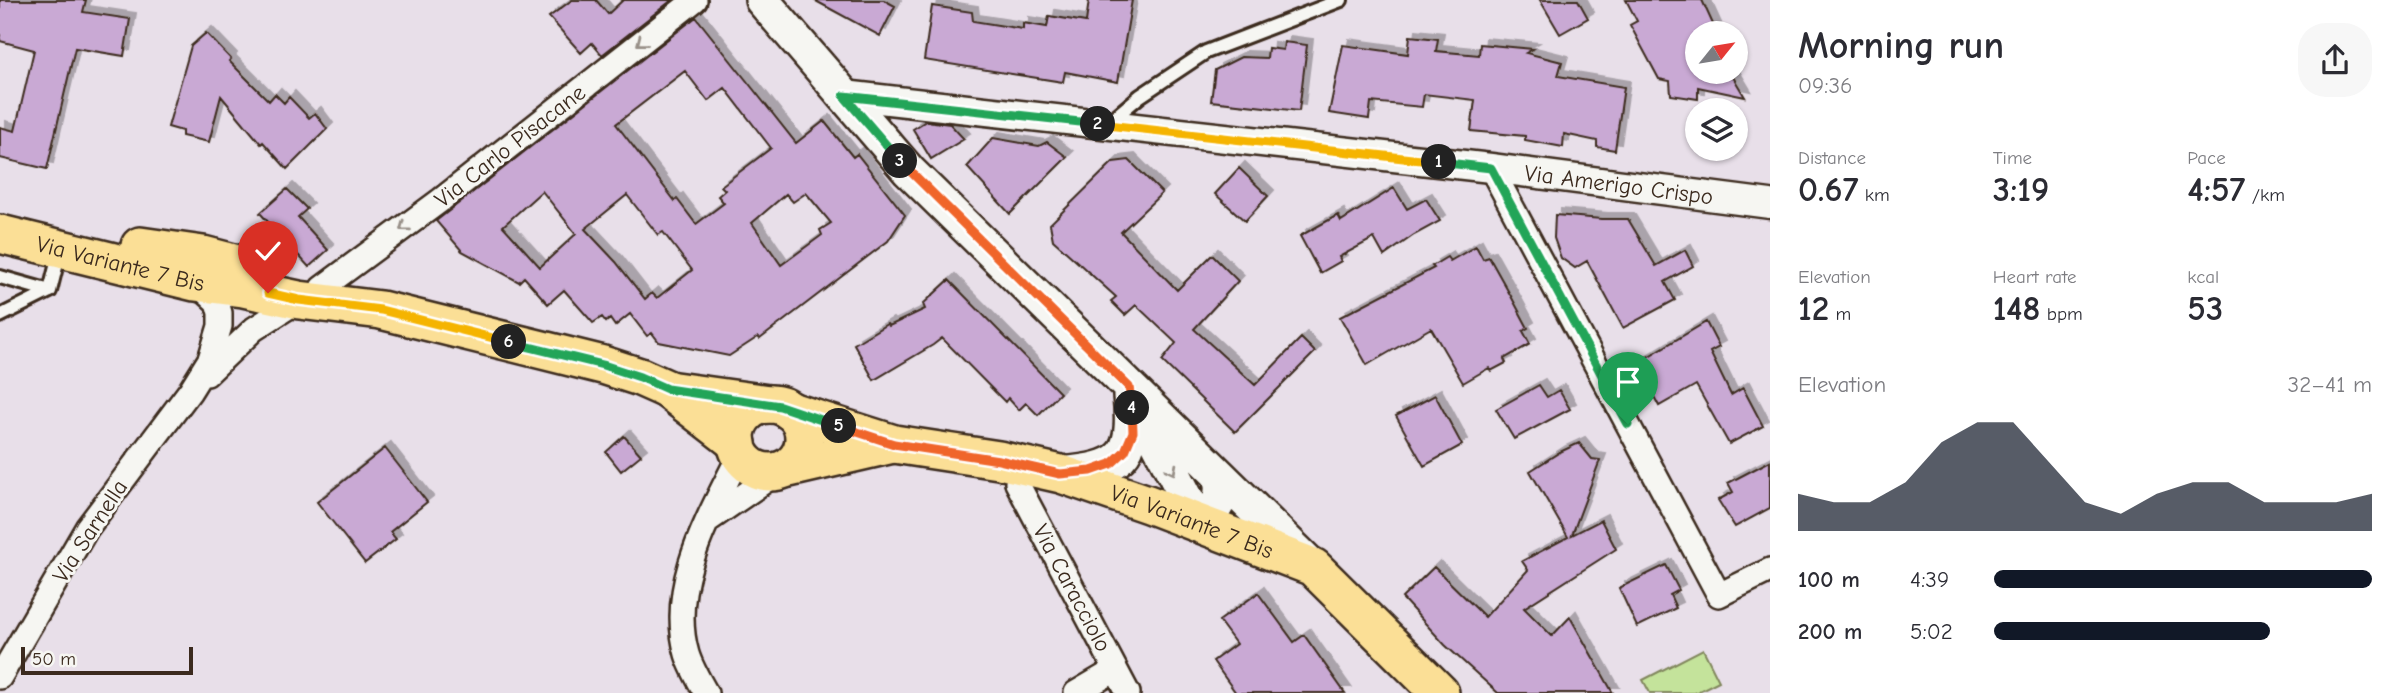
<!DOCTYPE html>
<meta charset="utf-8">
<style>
body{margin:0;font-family:"Comic Neue",sans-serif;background:#f7f7f7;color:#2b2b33;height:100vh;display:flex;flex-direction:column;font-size:26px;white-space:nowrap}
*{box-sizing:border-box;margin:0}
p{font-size:23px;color:#7c7c81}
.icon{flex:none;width:38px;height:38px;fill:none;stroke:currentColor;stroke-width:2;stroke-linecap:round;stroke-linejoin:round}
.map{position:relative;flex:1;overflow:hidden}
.panel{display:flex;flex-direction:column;background:#fff;width:630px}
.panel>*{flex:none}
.needle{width:46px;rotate:60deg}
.tools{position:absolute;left:1685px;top:21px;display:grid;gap:14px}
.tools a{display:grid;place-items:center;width:63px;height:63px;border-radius:50%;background:#fff;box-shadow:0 2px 5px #0004;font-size:35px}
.scale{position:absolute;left:21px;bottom:18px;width:172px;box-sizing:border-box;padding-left:7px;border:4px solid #3b2a1e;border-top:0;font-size:19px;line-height:24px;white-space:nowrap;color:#3b2a1e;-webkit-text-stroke:5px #f6f6f2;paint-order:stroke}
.pin{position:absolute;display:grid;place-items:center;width:60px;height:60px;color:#fff;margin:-72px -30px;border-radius:50% 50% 50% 0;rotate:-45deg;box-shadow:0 0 7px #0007}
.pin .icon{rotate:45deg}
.km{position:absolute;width:35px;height:35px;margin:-18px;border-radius:50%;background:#222;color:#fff;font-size:19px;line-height:35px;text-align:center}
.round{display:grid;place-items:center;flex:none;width:74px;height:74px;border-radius:28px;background:#f7f7f7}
.head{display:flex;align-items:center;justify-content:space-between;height:119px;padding:0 28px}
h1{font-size:38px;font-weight:700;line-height:52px}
.metrics{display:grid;grid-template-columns:repeat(3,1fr);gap:10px;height:119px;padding:7px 28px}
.metrics div{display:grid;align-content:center}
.metrics b{font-size:35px;font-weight:700}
.metrics small{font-size:19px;font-weight:400}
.metrics p{font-size:19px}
.chart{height:196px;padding:14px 28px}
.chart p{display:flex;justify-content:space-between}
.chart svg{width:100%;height:126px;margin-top:7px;fill:#111827;opacity:.7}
ul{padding:0 28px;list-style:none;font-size:23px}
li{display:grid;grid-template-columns:112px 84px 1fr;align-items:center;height:52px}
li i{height:18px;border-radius:9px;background:#111827}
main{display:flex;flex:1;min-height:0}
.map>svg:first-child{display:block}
.park{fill:#c4e39b;stroke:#80865c;stroke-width:2}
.building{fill:#c9a9d4;stroke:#3b2a1e;stroke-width:2;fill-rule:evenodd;filter:url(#shadow)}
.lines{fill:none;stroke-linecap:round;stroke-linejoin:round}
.service-casing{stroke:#3b2a1e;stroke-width:18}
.minor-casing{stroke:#3b2a1e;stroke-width:28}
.tertiary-casing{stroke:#3b2a1e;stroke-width:33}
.secondary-casing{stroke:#3b2a1e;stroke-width:38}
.primary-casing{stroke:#3b2a1e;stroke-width:42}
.service{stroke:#f6f6f2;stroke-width:12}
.minor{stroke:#f6f6f2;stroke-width:23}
.tertiary{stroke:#f6f6f2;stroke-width:28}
.secondary{stroke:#f6f6f2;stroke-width:33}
.primary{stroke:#fbdf96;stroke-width:37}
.oneway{stroke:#989088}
.split-1-casing{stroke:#fff;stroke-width:14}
.split-2-casing{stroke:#fff;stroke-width:14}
.split-3-casing{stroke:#fff;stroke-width:14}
.split-4-casing{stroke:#fff;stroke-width:14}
.split-5-casing{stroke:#fff;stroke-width:14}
.split-6-casing{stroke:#fff;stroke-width:14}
.split-7-casing{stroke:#fff;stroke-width:14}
.split-1{stroke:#22a559;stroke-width:9}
.split-2{stroke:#f5b400;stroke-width:9}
.split-3{stroke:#22a559;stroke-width:9}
.split-4{stroke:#f0652b;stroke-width:9}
.split-5{stroke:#f0652b;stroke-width:9}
.split-6{stroke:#22a559;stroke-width:9}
.split-7{stroke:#f5b400;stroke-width:9}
.labels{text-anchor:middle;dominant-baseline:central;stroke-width:6;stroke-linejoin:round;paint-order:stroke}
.street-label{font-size:23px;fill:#3b2a1e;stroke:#f6f6f2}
</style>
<main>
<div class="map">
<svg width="1770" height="693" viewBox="0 0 1770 693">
<defs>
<filter id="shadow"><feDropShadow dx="6" dy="-6" stdDeviation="0" flood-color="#0004"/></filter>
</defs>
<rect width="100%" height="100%" fill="#e8dfe9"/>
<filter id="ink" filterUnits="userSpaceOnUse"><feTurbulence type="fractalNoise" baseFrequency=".0143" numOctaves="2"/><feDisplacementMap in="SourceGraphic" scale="14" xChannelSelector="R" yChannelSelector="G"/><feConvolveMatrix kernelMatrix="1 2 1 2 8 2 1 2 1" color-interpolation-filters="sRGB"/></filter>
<g filter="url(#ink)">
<!-- park -->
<path class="park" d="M1703,649L1719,681L1695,693H1650L1643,680Z"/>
<!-- building -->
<path class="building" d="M0,0H86L83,12L130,19L124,56L75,48L47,169L0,158V127L15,131L34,50L0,41Z
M572,0H596L608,14L623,0H672L602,55L592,43L581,53L549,17Z
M814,0H884L895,6L880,36Z
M1089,0H1132L1118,82L1065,72L1063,82L924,60L932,6L972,12L973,21L1023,29V23L1047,27L1049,16L1086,22Z
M1540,0H1578L1588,18L1560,34Z
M1626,0H1702L1717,33H1698V72H1730L1745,97L1698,87V99L1671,95L1670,81L1659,79L1630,25L1637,21Z
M696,17L796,143L824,121L853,157L857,154L905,215L888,241L760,339L758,337L729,356L659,342L652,333L647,336L630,314L615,326L610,319L606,322L602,317L593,323L564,290L548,304L524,277L519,282L462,251L436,221ZM685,71L708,101L725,88L771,148L721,186L725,190L718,196L724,203L696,224L677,199L675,201L616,124ZM542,191L576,234L540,267L503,226ZM806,193L831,223L820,230L822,235L781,265L752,223L786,194L793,202ZM627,195L658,235L663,232L692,270L657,298L652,293L645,299L616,262L585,229Z
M206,33L231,59L229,61L269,101L275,94L284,103L289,97L309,118L315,113L327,129L287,169L263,142L261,144L221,96L209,142L182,136V131L168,127L191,46Z
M1410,36L1438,39L1436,51L1479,55L1480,44L1533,49L1526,53L1562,62L1558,76L1624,87L1615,150L1597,147V141L1564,134L1563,147L1525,140V136L1471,131L1475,100L1424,94L1422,107L1371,102L1369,119L1329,113L1343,45L1408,54Z
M1284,42L1307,45L1299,111L1211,101L1215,70L1241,57L1267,58L1268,48L1283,50Z
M926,121L950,124L964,139L931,159L913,129Z
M993,138L1039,146L1047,142L1067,157L1010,214L967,167Z
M1129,160L1162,193L1121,232L1177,290L1212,255L1238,281L1194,329L1255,385L1301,338L1315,352L1235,432L1162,361L1176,343L1136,305L1125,315L1111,301L1116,297L1053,240L1050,224L1113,162Z
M1239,168L1268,196L1245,221L1215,194Z
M1394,188L1407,209L1426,199L1440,221L1414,235L1384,256L1374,238L1339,257L1341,261L1320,273L1300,236L1338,215L1341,221Z
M287,189L307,209L298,217L328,250L309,267L260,213Z
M1555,215L1602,219H1628L1656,266L1685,250L1693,266L1665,282L1675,300L1623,328L1587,261L1575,268L1561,258L1554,238Z
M1476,246L1483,259L1489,257L1512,298L1528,328L1523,331L1530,344L1504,359L1506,363L1491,371L1489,368L1463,383L1431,328L1367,365L1340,317L1434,268L1432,266L1447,257L1450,261Z
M949,280L1060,393L1038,415L1026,403L1019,410L1008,398L1005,402L942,338L933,345L874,380L854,344L887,324L889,326L925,309L923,304Z
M1706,322L1719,347L1710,352L1731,395L1743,388L1763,426L1729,444L1696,385L1659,406L1649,387L1641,391L1629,368Z
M1539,385L1547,397L1559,390L1570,409L1514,439L1496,409Z
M1435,395L1462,445L1424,466L1396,416Z
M624,436L641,455L621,471L606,452Z
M1579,443L1592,459L1600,460L1572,535L1601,520L1616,549L1524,608L1552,636L1570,617L1613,693H1498L1445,645L1402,598L1434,567L1485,617L1528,570L1522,561L1568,537L1530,471L1560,452Z
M385,448L427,502L390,532L396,539L365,563L317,502Z
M1770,461V508L1735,527L1718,500L1733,492L1728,483Z
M1666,565L1679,590L1670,595L1676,608L1637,627L1619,588Z
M1258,593L1294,642L1304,635L1345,693H1236L1213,661L1236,644L1219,621Z"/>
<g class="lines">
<!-- service casing -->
<g class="service-casing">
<path id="service" d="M1108,123L1140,96L1206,52L1341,0
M0,277L50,291
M50,291L60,251
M0,316L50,291"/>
</g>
<!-- minor casing -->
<g class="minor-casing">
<path id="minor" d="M1491,168L1719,595L1770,570
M322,288L441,200L695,0
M207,374L254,329L299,300
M1017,483L1128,693
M710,519L778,472
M0,677L87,528L190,391L210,359L220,326V313L217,302L196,283
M706,693C699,681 691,667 687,654C667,584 711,514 740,454
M1076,693L1115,670"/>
</g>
<!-- tertiary casing -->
<g class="tertiary-casing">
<g id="tertiary">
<path id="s1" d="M844,95L1491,168L1770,204"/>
</g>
</g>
<!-- secondary casing -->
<g class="secondary-casing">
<path id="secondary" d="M762,0L909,171L1311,565
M1143,414L1200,524C1216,509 1226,498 1219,475
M1061,474C1120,468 1137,460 1130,396"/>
</g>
<!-- primary casing -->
<g class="primary-casing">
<g id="primary">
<path id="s2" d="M0,234L195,282L243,288L299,300L381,310L603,365L640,377L667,389L737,443"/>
<path d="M140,246L203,255L264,271"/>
<path d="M668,390L769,404"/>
<circle cx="770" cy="438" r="34"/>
<path id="s3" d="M790,411L894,444L999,460L1061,474L1148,504L1313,567L1440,693"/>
<path d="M789,468L893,444"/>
</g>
</g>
<!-- service -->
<use href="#service" class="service"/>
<!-- minor -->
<use href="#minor" class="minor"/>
<!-- tertiary -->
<use href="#tertiary" class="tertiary"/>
<!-- secondary -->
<use href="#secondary" class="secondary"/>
<!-- primary -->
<use href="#primary" class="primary"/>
</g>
<!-- one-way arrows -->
<defs><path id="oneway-chevron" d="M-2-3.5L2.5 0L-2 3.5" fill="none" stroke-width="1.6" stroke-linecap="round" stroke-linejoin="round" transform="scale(1.75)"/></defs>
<g class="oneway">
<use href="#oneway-chevron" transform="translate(641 42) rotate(142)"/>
<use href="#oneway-chevron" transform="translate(404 227) rotate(144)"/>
<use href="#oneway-chevron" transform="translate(1172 470) rotate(63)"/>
</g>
</g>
<g class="lines" filter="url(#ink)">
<!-- split-1 casing -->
<g class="split-1-casing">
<path id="split-1" d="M1439,162L1491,168L1628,424"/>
</g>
<!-- split-2 casing -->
<g class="split-2-casing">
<path id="split-2" d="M1098,124L1439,162"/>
</g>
<!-- split-3 casing -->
<g class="split-3-casing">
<path id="split-3" d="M900,161L844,96L1098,124"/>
</g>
<!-- split-4 casing -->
<g class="split-4-casing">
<path id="split-4" d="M900,161L1129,387L1132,408"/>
</g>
<!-- split-5 casing -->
<g class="split-5-casing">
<path id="split-5" d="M839,426L894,444L999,460L1060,474L1091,471L1111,464L1125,451L1133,432L1132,408"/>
</g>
<!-- split-6 casing -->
<g class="split-6-casing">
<path id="split-6" d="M509,342L603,365L640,377L667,389L780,406L839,426"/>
</g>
<!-- split-7 casing -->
<g class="split-7-casing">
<path id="split-7" d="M268,293L299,300L381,310L509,342"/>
</g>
<!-- split-1 -->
<use href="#split-1" class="split-1"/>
<!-- split-2 -->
<use href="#split-2" class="split-2"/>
<!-- split-3 -->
<use href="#split-3" class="split-3"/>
<!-- split-4 -->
<use href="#split-4" class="split-4"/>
<!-- split-5 -->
<use href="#split-5" class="split-5"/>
<!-- split-6 -->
<use href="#split-6" class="split-6"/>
<!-- split-7 -->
<use href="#split-7" class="split-7"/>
</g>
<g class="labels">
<!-- street labels -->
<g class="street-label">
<text transform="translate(510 146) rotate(-38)">Via Carlo Pisacane</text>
<text stroke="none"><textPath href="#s1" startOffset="780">Via Amerigo Crispo</textPath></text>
<text stroke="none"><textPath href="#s2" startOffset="124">Via Variante 7 Bis</textPath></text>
<text stroke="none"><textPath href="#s3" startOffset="418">Via Variante 7 Bis</textPath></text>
<text transform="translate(90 531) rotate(-57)">Via Sarnella</text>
<text transform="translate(1072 588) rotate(62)">Via Caracciolo</text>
</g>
</g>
</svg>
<div class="tools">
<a><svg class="needle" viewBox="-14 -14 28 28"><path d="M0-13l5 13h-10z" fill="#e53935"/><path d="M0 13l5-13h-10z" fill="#7c7c81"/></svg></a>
<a><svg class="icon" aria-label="layers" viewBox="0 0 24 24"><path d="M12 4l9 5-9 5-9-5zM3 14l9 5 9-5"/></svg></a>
</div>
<div class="scale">50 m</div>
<div class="pin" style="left:1628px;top:424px;background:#1e9e55"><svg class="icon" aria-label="arrive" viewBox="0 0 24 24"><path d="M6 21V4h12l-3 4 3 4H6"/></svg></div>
<div class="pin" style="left:268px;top:293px;background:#d93025"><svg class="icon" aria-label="check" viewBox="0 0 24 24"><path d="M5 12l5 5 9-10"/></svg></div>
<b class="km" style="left:1439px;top:162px">1</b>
<b class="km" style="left:1098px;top:124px">2</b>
<b class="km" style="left:900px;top:161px">3</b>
<b class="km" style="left:1132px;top:408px">4</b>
<b class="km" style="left:839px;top:426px">5</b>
<b class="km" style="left:509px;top:342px">6</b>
</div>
<section class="panel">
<div class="head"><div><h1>Morning run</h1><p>09:36</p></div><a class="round"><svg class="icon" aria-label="share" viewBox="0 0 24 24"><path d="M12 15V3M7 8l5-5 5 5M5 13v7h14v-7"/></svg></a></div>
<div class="metrics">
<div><p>Distance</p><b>0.67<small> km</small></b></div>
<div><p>Time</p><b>3:19</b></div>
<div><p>Pace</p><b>4:57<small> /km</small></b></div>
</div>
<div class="metrics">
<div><p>Elevation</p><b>12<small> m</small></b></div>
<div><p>Heart rate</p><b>148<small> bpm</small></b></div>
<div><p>kcal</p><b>53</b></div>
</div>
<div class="chart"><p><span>Elevation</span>32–41 m</p>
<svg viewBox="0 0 160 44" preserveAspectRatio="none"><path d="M0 44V31L10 34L20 34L30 27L40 13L50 6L60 6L70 20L80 34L90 38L100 31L110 27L120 27L130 34L140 34L150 34L160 31V44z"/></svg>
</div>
<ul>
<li><b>100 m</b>4:39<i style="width:100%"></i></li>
<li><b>200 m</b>5:02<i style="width:73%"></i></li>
</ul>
</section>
</main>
